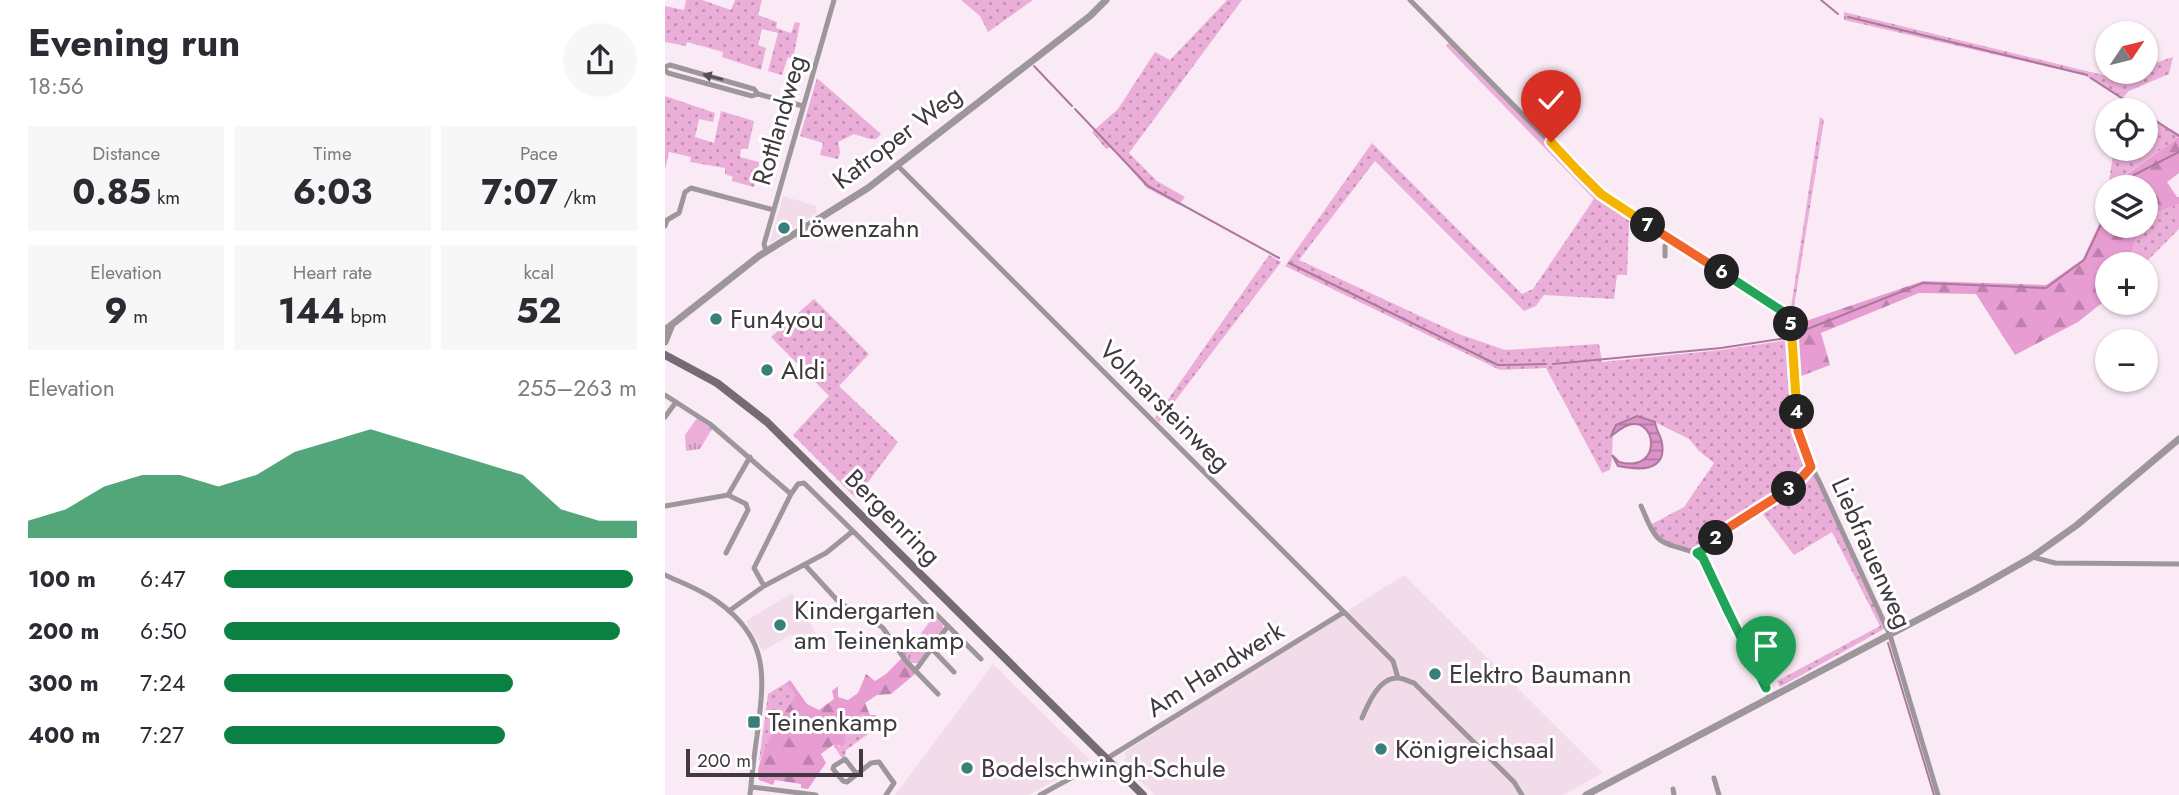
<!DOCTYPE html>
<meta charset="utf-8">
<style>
body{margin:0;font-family:Jost,sans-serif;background:#f7f7f7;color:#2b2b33;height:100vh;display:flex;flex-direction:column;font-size:26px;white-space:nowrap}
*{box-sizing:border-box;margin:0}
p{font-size:23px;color:#7c7c81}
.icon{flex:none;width:38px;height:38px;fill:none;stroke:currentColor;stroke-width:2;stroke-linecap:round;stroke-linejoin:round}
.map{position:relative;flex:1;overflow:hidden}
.side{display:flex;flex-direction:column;background:#fff;width:665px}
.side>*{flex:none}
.needle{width:46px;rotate:55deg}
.controls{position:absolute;left:1430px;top:21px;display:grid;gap:14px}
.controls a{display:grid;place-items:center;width:63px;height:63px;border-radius:50%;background:#fff;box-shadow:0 2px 5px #0004;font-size:35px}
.scale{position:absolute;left:21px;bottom:18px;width:177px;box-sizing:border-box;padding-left:7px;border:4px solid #403a3e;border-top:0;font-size:19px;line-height:24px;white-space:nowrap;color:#403a3e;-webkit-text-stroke:5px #fff;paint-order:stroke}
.pin{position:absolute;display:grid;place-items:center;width:60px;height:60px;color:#fff;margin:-72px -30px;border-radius:50% 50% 50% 0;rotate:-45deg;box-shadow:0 0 7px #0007}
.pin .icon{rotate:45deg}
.km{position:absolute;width:35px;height:35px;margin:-18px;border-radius:50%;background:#222;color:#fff;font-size:19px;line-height:35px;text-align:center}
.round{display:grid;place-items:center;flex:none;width:74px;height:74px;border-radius:37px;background:#f7f7f7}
.summary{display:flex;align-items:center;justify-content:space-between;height:119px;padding:0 28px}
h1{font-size:38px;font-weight:700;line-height:52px}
.stats{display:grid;grid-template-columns:repeat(3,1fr);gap:10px;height:119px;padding:7px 28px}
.stats div{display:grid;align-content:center;border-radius:0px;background:#f7f7f7;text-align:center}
.stats b{font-size:35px;font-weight:700}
.stats small{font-size:19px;font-weight:400}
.stats p{font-size:19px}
.chart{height:196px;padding:14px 28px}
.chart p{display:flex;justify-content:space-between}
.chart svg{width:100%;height:126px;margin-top:7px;fill:#0b8043;opacity:.7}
ul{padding:0 28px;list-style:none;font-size:23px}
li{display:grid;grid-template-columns:112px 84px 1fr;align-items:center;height:52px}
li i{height:18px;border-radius:9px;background:#0b8043}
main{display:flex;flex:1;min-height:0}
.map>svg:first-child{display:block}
.built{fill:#f2dcea}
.grass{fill:url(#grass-dots)}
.forest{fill:url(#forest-firs)}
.park{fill:url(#park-tufts)}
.water{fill:url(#water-rules);stroke:#ac789d;stroke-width:2}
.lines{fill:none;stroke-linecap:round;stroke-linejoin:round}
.stream{stroke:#ac789d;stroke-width:2}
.minor{stroke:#9d969a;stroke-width:5}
.tertiary{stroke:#9d969a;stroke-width:7}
.secondary{stroke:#756b72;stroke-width:8}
.oneway{fill:#575155}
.split-1-casing{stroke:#fff;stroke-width:14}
.split-2-casing{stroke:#fff;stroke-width:14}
.split-3-casing{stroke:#fff;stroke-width:14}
.split-4-casing{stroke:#fff;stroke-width:14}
.split-5-casing{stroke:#fff;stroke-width:14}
.split-6-casing{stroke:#fff;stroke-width:14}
.split-7-casing{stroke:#fff;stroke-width:14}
.split-8-casing{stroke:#fff;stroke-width:14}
.split-9-casing{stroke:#fff;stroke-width:14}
.split-1{stroke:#22a559;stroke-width:9}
.split-2{stroke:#22a559;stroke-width:9}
.split-3{stroke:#f0652b;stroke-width:9}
.split-4{stroke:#f0652b;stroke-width:9}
.split-5{stroke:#f5b400;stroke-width:9}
.split-6{stroke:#22a559;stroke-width:9}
.split-7{stroke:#f0652b;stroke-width:9}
.split-8{stroke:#f5b400;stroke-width:9}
.split-9{stroke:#f5b400;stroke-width:9}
.poi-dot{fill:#387f79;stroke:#fff;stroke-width:2.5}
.labels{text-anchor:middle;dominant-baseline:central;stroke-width:6;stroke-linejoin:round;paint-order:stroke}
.street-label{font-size:26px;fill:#403a3e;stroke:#fff}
.poi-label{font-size:26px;fill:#403a3e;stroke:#fff;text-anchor:start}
</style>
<main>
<section class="side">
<div class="summary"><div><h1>Evening run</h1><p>18:56</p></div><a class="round"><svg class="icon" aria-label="share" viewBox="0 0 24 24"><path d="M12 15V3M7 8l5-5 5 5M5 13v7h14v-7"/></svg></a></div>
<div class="stats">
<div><p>Distance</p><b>0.85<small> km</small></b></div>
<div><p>Time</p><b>6:03</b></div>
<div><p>Pace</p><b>7:07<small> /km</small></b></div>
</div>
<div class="stats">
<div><p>Elevation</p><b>9<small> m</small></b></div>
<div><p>Heart rate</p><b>144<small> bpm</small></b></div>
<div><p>kcal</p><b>52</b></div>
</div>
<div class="chart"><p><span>Elevation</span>255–263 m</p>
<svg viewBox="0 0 160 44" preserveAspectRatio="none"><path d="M0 44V38L10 34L20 26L30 22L40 22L50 26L60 22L70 14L80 10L90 6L100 10L110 14L120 18L130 22L140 34L150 38L160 38V44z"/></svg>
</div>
<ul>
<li><b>100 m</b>6:47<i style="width:99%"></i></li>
<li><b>200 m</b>6:50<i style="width:96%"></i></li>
<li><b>300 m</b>7:24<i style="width:70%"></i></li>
<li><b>400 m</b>7:27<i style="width:68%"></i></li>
</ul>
</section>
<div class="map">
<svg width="1514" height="795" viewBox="0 0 1514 795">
<defs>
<pattern id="grass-dots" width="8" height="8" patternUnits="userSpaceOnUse" patternTransform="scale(1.75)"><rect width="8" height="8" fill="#ebaed8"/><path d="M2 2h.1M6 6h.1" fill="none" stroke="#c08fb1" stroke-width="1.8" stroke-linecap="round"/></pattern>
<pattern id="forest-firs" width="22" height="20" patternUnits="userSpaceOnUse" patternTransform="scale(1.75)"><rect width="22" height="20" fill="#e89dd2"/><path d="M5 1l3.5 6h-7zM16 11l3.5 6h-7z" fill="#bd81ac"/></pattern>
<pattern id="park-tufts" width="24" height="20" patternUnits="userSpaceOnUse" patternTransform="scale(1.75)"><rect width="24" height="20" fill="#ebaed8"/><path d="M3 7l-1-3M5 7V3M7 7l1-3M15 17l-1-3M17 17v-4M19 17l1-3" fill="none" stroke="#c08fb1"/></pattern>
<pattern id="water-rules" width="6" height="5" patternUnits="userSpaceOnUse" patternTransform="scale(1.75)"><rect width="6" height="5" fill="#db92c6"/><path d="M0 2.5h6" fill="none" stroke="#b378a2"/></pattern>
</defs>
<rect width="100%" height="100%" fill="#faeaf5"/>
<!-- built -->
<path class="built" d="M118,196L151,206L152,213L105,243Z
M739,575L938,773L898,795H490L459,765L461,751Z
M127,593L153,637L125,635L98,651L81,621Z
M328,664L426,761L363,795H230Z"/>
<!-- grass -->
<path class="grass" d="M21,0H37L66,10L70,0H97L93,15L112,22L111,28L126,33L130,22L135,23L128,59L123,57L117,75L103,71L113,33L97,29L93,45L101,48L96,70L57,57L58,52L22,42L21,46L0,42V6L19,10Z
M296,0H368L323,32L315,16Z
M562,0H577L464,153L492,181L520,197L514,205L482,188L446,147L441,149L427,132L453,109L490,52L505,60Z
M1179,12L1446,77L1463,72H1480L1481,66L1508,57L1504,74L1464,91L1457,99L1474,110H1454L1456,99L1419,75L1179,20Z
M785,40L935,195L966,215L964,223L962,275H952L949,299L879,295L871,306L859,311L710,161L634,260L794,334L840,350L934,344L937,362L1056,350L1123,340L1132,432L1144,466L1128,486L1055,532L1045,544L1032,552C1010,545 997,545 985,525L1019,507L1049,463L1034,451L1024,439L984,419L971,416L951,425C945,440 949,454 945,470L937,473L881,368L835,370L620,266L707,143L857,294L868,289L929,199L781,46Z
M152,78L216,134L211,139H205L189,134L173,142L175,152L173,159L155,155L158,143L135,136Z
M0,96L50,113L48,122L34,119L30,137L49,143L56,111L89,121L83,149H76L75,157L94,162L89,187L67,181L68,177L60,174V168L25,162L26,157L4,152L0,170Z
M1481,114L1514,134V137L1443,187L1449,149H1480Z
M1155,117L1159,120L1129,307H1126Z
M1514,204V229L1479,264H1463L1475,226H1480L1481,216Z
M604,255L616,262L494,422L490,418Z
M149,299L204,354L174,386L233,442L191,498L128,435L164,396L106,337Z
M1145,468L1219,625V629L1115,687L1112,681L1215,626L1167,532L1129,555L1094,509L1130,487Z
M121,683L130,695L94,761L103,694Z
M177,714L180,716L197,714L204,722H215L224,734L219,738L214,730L206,732L181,750L180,756L177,758L168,745L175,747L168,723Z"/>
<!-- forest -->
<path class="forest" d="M1514,137V173L1502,182L1512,197H1514V204L1481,216L1480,187H1444Z
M1442,191V226H1475L1463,264H1442V299L1413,322L1350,355L1311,294L1254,293L1156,333L1165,365L1134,377L1132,324L1258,281L1381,285L1418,259L1439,213Z
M237,658L250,674L226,694L212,695L200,703L205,715H211L215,722H204L197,714L187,720L177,714L169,723C177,730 184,734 178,746L168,745L156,754L161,763L143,789L136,788V784L110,780L108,785L94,780C87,761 120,714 130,695L121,683L125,680L142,704L154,710L169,699L167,691L173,686V697L183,700L193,693L201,674L210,681L221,674Z"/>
<!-- park -->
<path class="park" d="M32,418L47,429L35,449L21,451L20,435Z
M269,616L278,625V629L253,663H246L236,650L254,636Z"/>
<!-- water -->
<path class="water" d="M972,416L990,422C991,430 996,436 997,443C1002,473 972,470 953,466L947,455L954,462C999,474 992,413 961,426C956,428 951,433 946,436L951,425Z"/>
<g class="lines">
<!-- stream -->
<path class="stream" d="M1156,0L1173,14
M1183,17L1422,75
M369,66L407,106
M1426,78L1475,110
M410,109L483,186L614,258
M1480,114L1514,136
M1456,187L1465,177L1514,152
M624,263L833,365L881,364
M1135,332L1258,283L1381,288L1419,260L1442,212
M888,364L1056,348L1122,338
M1223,643L1269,795"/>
<!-- minor -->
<path class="minor" d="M745,0L936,194L1125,318L1133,431L1146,466L1154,481L1225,635L1273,795
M0,67L5,65L89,89L93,94L138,106
M0,70L3,73L87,96L93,94
M233,166L728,661L733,678
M0,226L2,220L14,213L20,192L26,188L109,210
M101,251L99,244L169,0
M1000,256V246L1005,239
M0,395L45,424L126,494
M0,417L11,402
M63,495L85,457
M0,506L63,495L81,504L83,510L61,553
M976,506C981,516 984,528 992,537C1003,549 1025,547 1038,558L1105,698
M188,531L283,626L250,671
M1032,553L1046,544L1055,533L1129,486L1146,466
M1367,557L1390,563L1514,564
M140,565L172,600L187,611L203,617L218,628L241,661L273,694
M0,575C17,583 37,590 53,602C106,640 99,679 92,736C89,756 87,775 85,795
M64,611L99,586L161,553L188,531L139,483L133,484L126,494L89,568L99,586
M283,626L316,659
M267,649L289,672
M697,718C703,704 714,677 733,678C738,678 745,682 749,683L849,782L857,795
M191,773L180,759L169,766L168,769L178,781L182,782L206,763L214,762L229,783L221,795
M1049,778L1054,795
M86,787L151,795
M1008,789L1009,795
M375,795L441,759L679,612"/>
<!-- tertiary -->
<path class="tertiary" d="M0,330L94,256L203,188L425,16L441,0
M0,342L6,327
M921,795L1311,589L1367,557L1412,525L1514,439"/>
<!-- secondary -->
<path class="secondary" d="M0,355L52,383L102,422L478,795"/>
</g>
<!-- one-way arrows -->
<defs><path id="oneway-solid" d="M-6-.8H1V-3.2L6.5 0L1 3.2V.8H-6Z" transform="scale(1.75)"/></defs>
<use class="oneway" href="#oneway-solid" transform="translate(48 77) rotate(-165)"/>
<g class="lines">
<!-- split-1 casing -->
<g class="split-1-casing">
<path id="split-1" d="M1062,609L1101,688"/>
</g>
<!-- split-2 casing -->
<g class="split-2-casing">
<path id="split-2" d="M1051,538L1038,550L1032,553L1038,558L1062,609"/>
</g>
<!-- split-3 casing -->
<g class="split-3-casing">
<path id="split-3" d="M1051,538L1055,533L1124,489"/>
</g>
<!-- split-4 casing -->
<g class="split-4-casing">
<path id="split-4" d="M1124,489L1129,486L1146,467L1133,431L1132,412"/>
</g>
<!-- split-5 casing -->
<g class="split-5-casing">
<path id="split-5" d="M1126,324L1132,412"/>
</g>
<!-- split-6 casing -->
<g class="split-6-casing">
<path id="split-6" d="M1057,272L1120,313L1125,318L1126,324"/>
</g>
<!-- split-7 casing -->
<g class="split-7-casing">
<path id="split-7" d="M983,225L1057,272"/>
</g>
<!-- split-8 casing -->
<g class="split-8-casing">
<path id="split-8" d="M913,171L936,194L983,225"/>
</g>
<!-- split-9 casing -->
<g class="split-9-casing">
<path id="split-9" d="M886,142L913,171"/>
</g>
<!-- split-1 -->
<use href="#split-1" class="split-1"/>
<!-- split-2 -->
<use href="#split-2" class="split-2"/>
<!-- split-3 -->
<use href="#split-3" class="split-3"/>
<!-- split-4 -->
<use href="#split-4" class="split-4"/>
<!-- split-5 -->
<use href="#split-5" class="split-5"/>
<!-- split-6 -->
<use href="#split-6" class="split-6"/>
<!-- split-7 -->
<use href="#split-7" class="split-7"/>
<!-- split-8 -->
<use href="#split-8" class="split-8"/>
<!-- split-9 -->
<use href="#split-9" class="split-9"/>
</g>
<!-- markers -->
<g class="poi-dot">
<circle cx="119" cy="228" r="7"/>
<circle cx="51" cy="319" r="7"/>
<circle cx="102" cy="370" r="7"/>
<circle cx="115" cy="625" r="7"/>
<circle cx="770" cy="674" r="7"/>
<rect x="82" y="715" width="14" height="14" rx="3.5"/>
<circle cx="716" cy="749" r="7"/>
<circle cx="302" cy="768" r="7"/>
</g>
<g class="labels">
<!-- street labels -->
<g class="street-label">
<text transform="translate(114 120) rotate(-74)">Rottlandweg</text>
<text transform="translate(232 137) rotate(-37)">Katroper Weg</text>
<text transform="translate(500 406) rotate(45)">Volmarsteinweg</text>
<text transform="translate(228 517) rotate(45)">Bergenring</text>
<text transform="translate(1207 553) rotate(66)">Liebfrauenweg</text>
<text transform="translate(550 669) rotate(-32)">Am Handwerk</text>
</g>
<!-- poi labels -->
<g class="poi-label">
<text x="133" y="228">Löwenzahn</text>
<text x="65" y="319">Fun4you</text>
<text x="116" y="370">Aldi</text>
<text x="129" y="610">Kindergarten<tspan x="129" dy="30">am Teinenkamp</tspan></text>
<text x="784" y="674">Elektro Baumann</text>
<text x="103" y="722">Teinenkamp</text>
<text x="730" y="749">Königreichsaal</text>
<text x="316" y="768">Bodelschwingh-Schule</text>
</g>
</g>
</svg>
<div class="controls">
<a><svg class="needle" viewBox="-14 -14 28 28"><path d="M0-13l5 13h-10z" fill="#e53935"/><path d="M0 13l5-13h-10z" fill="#7c7c81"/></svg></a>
<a><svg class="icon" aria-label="locate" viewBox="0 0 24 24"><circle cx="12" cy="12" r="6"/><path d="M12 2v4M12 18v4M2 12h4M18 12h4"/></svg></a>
<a><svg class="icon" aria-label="layers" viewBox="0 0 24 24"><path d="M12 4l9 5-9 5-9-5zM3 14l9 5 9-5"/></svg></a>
<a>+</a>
<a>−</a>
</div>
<div class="scale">200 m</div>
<div class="pin" style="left:1101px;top:688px;background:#1e9e55"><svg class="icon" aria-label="arrive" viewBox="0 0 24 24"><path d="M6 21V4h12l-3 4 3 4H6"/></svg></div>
<div class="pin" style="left:886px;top:142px;background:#d93025"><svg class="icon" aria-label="check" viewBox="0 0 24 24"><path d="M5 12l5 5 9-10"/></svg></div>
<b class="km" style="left:1051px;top:538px">2</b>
<b class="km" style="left:1124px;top:489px">3</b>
<b class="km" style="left:1132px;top:412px">4</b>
<b class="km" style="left:1126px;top:324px">5</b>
<b class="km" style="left:1057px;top:272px">6</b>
<b class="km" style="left:983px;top:225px">7</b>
</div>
</main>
